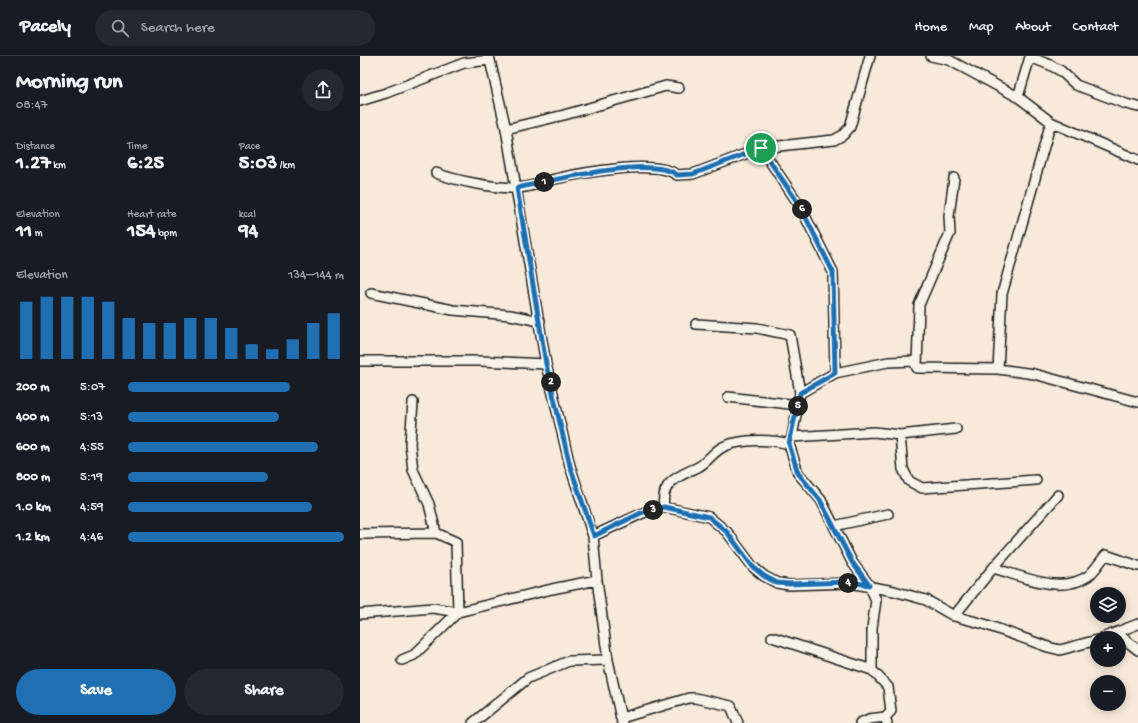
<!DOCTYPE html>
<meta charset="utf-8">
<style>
body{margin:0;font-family:"Gochi Hand",sans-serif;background:#242831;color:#f1f3f6;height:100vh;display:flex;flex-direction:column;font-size:15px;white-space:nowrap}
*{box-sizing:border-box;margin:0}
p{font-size:13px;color:#9ea1a6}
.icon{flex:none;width:22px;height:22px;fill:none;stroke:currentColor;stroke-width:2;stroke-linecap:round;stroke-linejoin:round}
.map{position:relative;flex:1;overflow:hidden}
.sheet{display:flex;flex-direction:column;background:#171b24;width:360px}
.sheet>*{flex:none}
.controls{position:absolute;left:730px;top:531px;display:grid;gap:8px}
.controls a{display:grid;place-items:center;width:36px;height:36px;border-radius:50%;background:#171b24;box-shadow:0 2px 10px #0003;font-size:20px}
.pin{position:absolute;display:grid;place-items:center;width:34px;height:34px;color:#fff;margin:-17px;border:2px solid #fff;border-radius:50%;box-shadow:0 1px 4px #0007}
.km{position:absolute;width:20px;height:20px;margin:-10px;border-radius:50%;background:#222;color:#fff;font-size:11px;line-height:20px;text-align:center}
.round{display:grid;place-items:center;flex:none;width:42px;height:42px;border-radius:21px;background:#242831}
.headline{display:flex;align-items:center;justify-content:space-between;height:68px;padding:0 16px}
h1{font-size:22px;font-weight:700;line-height:30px}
.figures{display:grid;grid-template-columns:repeat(3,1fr);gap:6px;height:68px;padding:4px 16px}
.figures div{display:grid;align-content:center}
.figures b{font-size:20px;font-weight:700}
.figures small{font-size:11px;font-weight:400}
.figures p{font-size:11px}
.chart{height:112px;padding:8px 16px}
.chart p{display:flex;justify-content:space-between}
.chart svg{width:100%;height:72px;margin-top:4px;stroke:#1f6fb2;stroke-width:6}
.cta{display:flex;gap:8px;margin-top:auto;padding:8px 16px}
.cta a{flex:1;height:46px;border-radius:24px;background:#1f6fb2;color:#fff;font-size:16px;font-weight:700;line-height:46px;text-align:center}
.cta a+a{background:#242831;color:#f1f3f6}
ul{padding:0 16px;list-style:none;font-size:13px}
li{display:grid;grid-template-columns:64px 48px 1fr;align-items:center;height:30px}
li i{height:10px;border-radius:5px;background:#1f6fb2}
header{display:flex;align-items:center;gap:24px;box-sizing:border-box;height:56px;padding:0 20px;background:#171b24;border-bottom:1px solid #363941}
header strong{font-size:19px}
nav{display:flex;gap:22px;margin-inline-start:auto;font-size:14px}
.search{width:280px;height:36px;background:#242831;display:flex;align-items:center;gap:10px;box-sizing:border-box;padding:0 14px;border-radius:22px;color:#9ea1a6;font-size:15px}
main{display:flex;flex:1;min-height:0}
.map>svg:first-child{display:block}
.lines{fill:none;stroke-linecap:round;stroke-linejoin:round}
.minor-casing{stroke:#1c1c1c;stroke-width:12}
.minor{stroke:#f7f3e8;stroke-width:9}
.route-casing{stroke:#fff;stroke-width:8}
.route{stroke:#1f6fb2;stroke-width:5}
</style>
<header>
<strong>Pacely</strong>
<div class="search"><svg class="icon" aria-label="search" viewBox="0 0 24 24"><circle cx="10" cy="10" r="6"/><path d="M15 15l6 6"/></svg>Search here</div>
<nav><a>Home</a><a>Map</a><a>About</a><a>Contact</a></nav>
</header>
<main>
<section class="sheet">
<div class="headline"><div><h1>Morning run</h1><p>08:47</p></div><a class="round"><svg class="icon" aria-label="share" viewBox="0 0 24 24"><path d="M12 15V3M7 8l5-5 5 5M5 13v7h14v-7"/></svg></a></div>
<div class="figures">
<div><p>Distance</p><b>1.27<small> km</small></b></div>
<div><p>Time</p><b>6:25</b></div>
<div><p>Pace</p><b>5:03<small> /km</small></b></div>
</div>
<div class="figures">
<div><p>Elevation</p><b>11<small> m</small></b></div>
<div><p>Heart rate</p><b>154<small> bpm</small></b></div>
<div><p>kcal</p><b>94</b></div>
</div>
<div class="chart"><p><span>Elevation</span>134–144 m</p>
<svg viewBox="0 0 160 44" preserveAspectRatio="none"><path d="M5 44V9M15 44V6M25 44V6M35 44V6M45 44V9M55 44V19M65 44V22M75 44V22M85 44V19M95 44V19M105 44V25M115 44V35M125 44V38M135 44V32M145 44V22M155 44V16"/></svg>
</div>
<ul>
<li><b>200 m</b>5:07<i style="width:75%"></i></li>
<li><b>400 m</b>5:13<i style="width:70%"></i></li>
<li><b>600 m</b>4:55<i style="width:88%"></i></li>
<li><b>800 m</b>5:19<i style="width:65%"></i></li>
<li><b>1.0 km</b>4:59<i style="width:85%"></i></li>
<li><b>1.2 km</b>4:46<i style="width:100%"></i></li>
</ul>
<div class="cta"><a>Save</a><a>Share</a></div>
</section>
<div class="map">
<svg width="778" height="667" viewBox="0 0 778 667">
<rect width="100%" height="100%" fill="#f7eadb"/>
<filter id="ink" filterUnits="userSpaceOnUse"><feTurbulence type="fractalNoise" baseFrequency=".025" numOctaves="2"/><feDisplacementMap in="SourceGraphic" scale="8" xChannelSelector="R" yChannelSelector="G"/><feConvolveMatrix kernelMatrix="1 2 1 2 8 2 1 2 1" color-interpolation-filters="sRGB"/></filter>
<g filter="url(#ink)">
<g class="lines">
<!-- minor casing -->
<g class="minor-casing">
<path id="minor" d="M129,0L146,73L186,308L210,410L233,480L237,524L248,604L262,667
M571,0L589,4L658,41L691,66L778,104
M658,41L670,1L690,9L701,15L716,29L766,48L778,51
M0,45L26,37L104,7L130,4
M146,73L204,59L306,30L319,32
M401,92L440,150L473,216L475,317
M76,117C96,125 134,132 156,132C169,132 183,126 195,123C221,117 297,103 317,119L333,118L401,92L474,84L483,79L490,71L510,0
M11,237L93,254L150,259L180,265
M336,268L397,272L430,279L440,337
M0,305H120L186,308
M557,311L559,249L590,177L589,160L594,122
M638,313L642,238L691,66
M368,341L438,349
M53,346L50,388L53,414L69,448L76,477
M540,379L543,413L549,425L562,432L676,424
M432,381L440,337L475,317L528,306L554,305L557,312L638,313L674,318L778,346
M430,385L432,381L514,376L540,379L596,373
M304,451C300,425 320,420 338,411C348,406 354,394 365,390C382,383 412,383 429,388L438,417L461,444L492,506L509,529L516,544L512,572V614L528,631L531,655L525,661L527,667
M474,470L528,458
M0,478L76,477L96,486L98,556L54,599L42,604
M233,480L283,457L304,451L349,461L367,476L393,511L404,520L417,527L429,529L490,527L534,535L566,544L594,560L624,568L688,591L700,594L737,584
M633,512C662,520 700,539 728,520C735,515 740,505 746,499L778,510
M0,558L73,552L98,556L192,533L237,524
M594,560L633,512L698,439
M757,577L778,594
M412,581L512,614
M742,582L778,568
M261,662L329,642H335L371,650L378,667
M113,667L168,622L209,605L248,604
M500,667L509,663L525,661"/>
</g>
<!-- minor -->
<use href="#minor" class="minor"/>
</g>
</g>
<g class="lines" filter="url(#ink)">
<!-- route casing -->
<g class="route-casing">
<path id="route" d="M401,92L440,150L473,216L475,317L440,337L429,388L438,417L460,444L492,506L509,529L490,526L429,528L417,527L404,520L393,511L367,476L349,461L304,451L283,456L234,480L210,410L186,308L157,132C189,125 292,99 317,119L333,118Z"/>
</g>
<!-- route -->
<use href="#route" class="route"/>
</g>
</svg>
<div class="controls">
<a><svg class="icon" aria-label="layers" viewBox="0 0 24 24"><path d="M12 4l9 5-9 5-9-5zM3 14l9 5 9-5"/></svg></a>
<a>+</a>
<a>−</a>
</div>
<div class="pin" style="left:401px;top:92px;background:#1e9e55"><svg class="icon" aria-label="arrive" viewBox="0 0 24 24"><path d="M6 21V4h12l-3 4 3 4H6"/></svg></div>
<b class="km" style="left:184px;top:126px">1</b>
<b class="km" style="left:191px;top:326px">2</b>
<b class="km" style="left:293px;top:454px">3</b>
<b class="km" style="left:488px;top:527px">4</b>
<b class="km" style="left:438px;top:350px">5</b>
<b class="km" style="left:442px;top:153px">6</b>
</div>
</main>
